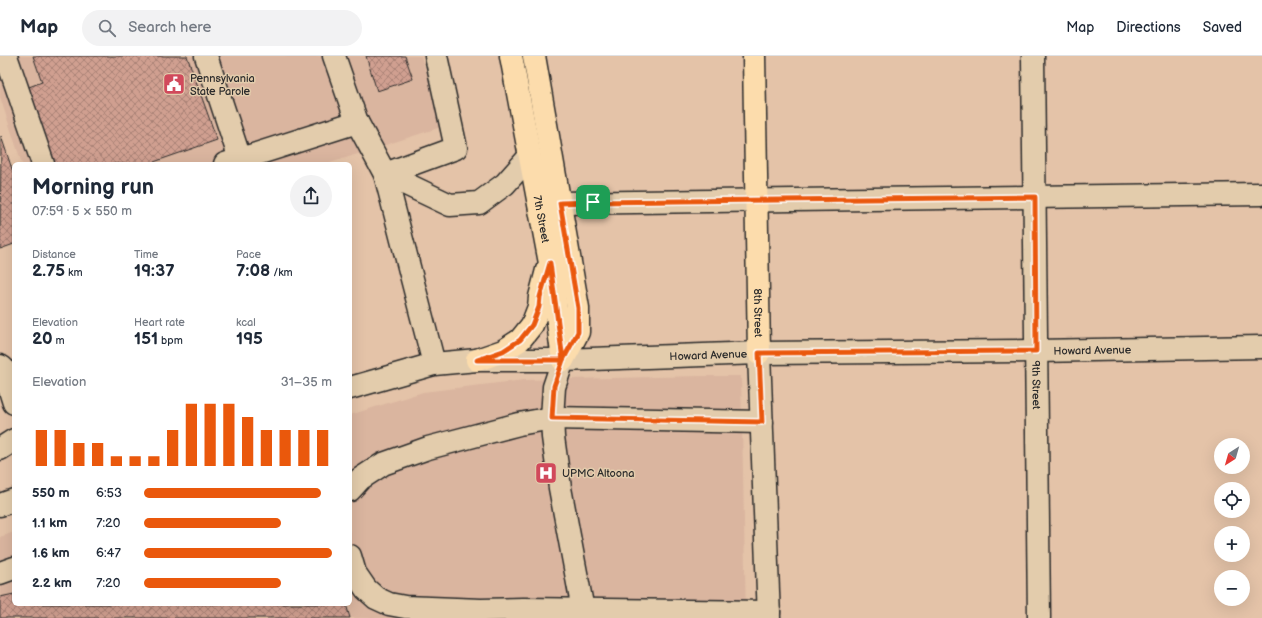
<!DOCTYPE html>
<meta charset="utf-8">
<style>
body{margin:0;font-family:"Balsamiq Sans",sans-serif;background:#f2f2f3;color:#1f2937;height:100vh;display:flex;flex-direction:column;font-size:15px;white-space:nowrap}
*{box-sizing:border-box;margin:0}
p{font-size:13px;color:#747a83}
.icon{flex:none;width:22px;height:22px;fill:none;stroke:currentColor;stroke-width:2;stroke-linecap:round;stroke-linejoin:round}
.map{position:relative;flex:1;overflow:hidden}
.side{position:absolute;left:12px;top:106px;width:340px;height:444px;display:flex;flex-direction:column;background:#fff;border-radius:6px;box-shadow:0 4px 16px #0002}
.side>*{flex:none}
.needle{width:26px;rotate:217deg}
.buttons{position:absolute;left:1214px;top:382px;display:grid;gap:8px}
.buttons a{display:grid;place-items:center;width:36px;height:36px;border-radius:50%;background:#fff;box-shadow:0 4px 16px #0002;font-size:20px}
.pin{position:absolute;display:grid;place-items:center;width:34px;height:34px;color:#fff;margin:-17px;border-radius:8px;box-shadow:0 2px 6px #0006}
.round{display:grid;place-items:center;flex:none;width:42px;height:42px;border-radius:21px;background:#f2f2f3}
.summary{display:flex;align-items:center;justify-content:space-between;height:68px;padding:0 20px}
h1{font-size:22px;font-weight:600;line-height:30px}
.metrics{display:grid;grid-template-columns:repeat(3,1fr);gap:6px;height:68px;padding:4px 20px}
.metrics div{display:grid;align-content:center}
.metrics b{font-size:17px;font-weight:600}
.metrics small{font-size:11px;font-weight:400}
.metrics p{font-size:11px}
.chart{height:112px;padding:8px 20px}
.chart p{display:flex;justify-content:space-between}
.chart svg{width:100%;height:72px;margin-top:4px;stroke:#ea580c;stroke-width:6}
ul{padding:0 20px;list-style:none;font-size:13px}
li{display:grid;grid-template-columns:64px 48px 1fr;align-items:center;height:30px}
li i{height:10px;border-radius:5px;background:#ea580c}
header{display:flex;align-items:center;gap:24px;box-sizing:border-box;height:56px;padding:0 20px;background:#fff;border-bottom:1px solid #e0e1e3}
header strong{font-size:19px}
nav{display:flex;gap:22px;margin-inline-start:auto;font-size:14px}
.search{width:280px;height:36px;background:#f2f2f3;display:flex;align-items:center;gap:10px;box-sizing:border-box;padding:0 14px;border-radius:22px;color:#747a83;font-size:15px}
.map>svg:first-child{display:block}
.built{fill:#dab59f}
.building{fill:url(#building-cross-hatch);stroke:#2b2b2b}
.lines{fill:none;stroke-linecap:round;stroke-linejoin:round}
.minor-casing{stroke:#2b2b2b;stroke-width:25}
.major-casing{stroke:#2b2b2b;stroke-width:25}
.minor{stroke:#e3ccac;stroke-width:22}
.major{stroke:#fcdcac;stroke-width:22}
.route-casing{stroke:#fff;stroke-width:8}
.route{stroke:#ea580c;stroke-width:5}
.labels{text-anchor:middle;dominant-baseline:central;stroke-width:3;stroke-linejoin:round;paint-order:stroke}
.poi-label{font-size:11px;fill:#2b2b2b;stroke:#e3ccac;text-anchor:start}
.street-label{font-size:11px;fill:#2b2b2b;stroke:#e3ccac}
</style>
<header>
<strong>Map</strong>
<div class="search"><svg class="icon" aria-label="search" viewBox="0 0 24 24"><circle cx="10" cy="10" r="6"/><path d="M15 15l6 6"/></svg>Search here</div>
<nav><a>Map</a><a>Directions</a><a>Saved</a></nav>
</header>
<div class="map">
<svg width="1262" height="562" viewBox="0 0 1262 562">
<defs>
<pattern id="building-cross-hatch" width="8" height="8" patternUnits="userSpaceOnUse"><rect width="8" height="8" fill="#d09f90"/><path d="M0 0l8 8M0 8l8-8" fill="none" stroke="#a98276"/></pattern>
</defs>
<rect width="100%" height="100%" fill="#e4c3a8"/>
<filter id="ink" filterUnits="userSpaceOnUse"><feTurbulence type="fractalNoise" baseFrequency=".025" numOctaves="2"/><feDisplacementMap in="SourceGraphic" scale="8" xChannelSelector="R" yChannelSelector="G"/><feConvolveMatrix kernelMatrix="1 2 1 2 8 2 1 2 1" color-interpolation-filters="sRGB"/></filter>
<g filter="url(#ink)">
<!-- built -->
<path class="built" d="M0,0H421L444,70L327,108H22L0,41Z
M701,320H741L746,562H0V481L14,476V548H350V359L423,336L524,324Z"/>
<!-- building -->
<path class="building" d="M33,0H187L217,84L148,108H46L21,34L42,26Z
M366,0H405L413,23L377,35Z
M1,80L14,119V188L0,193Z
M14,538V548H346L350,562H0V541Z"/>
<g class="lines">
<!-- minor casing -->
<g class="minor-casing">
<g id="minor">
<path d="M6,0L43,108"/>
<path d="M206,0L240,103"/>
<path d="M334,0L357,66L385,118L434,308"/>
<path id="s1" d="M1033,0L1039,562"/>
<path d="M225,108L357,66"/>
<path d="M385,118L456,92L436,0"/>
<path d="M385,118L450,149L479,147L505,128L529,101"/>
<path d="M559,147L1262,138"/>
<path d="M759,297L769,562"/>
<path d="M563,304L554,331L552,362L553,381L560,432L583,554"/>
<path d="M0,310L3,312L14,347"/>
<path id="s2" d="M350,332L434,308L477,304H563L759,297L1036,295L1262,291"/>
<path d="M0,393L14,384"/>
<path d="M350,434L360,423L383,408L428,392L519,368L552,362L762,366"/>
<path d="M0,449L14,444"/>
<path d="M350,500L355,517L366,533L376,542L389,548L405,551L481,554L523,553L769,556"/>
<path d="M0,517L14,512"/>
</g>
</g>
<!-- major casing -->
<g class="major-casing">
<g id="major">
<path id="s3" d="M511,0L550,207L563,304"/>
<path d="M534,0L578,252V276L563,304"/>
<path id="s4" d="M754,0L759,297"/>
<path d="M477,304L503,295L520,284L532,269L539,251L540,241L547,214"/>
</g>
</g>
<!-- minor -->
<use href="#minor" class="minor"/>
<!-- major -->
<use href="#major" class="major"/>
</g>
</g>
<g class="lines" filter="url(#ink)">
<!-- route casing -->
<g class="route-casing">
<path id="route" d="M593,146L560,147L578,252V276L563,304H477L503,295L520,284L532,269L539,251L540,241L550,207L563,304L554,330L552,362L762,366L759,297L1036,295L1035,141L593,146"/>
</g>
<!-- route -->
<use href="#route" class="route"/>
</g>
<!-- icons -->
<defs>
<g id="civic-square" transform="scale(1.15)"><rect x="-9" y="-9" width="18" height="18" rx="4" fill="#d1495b" stroke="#e3ccac"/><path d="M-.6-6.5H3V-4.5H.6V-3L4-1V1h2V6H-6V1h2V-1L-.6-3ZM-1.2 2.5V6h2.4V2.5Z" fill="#fff"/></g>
<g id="hospital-square" transform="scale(1.15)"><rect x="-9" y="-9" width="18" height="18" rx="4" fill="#d1495b" stroke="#e3ccac"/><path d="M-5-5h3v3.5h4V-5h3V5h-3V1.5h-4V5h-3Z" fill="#fff"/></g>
</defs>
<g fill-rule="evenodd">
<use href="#civic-square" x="174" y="28"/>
<use href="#hospital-square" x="546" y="417"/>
</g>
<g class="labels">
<!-- poi labels -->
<g class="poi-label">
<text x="190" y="22">Pennsylvania<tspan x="190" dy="13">State Parole</tspan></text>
<text x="562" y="417">UPMC Altoona</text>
</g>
<!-- street labels -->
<g class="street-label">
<text stroke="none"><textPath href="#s3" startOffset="166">7th Street</textPath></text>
<text stroke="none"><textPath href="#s4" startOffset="257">8th Street</textPath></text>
<text stroke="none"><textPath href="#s2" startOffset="746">Howard Avenue</textPath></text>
<text stroke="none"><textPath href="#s2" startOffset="362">Howard Avenue</textPath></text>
<text stroke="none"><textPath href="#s1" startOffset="329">9th Street</textPath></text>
</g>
</g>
</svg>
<div class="buttons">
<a><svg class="needle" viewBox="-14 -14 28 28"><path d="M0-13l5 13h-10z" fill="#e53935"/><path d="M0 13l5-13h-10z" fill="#747a83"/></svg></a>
<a><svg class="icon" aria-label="locate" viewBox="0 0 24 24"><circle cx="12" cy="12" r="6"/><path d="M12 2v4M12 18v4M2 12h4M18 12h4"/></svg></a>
<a>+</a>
<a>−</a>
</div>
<div class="pin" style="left:593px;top:146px;background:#1e9e55"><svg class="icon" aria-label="arrive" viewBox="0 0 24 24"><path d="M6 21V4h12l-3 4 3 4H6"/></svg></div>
<section class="side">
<div class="summary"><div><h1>Morning run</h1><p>07:59 · 5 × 550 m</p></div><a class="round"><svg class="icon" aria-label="share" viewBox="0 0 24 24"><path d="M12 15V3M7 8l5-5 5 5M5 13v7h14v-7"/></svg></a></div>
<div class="metrics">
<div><p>Distance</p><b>2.75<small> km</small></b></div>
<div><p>Time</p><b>19:37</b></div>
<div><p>Pace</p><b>7:08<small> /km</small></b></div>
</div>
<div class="metrics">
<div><p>Elevation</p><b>20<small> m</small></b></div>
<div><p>Heart rate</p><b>151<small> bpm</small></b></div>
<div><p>kcal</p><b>195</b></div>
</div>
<div class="chart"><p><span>Elevation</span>31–35 m</p>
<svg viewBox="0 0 160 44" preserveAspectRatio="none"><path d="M5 44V22M15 44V22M25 44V30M35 44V30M45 44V38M55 44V38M65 44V38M75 44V22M85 44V6M95 44V6M105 44V6M115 44V14M125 44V22M135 44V22M145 44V22M155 44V22"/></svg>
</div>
<ul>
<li><b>550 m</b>6:53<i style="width:94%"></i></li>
<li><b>1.1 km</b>7:20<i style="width:73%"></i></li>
<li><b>1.6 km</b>6:47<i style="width:100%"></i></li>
<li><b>2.2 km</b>7:20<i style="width:73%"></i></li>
</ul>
</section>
</div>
